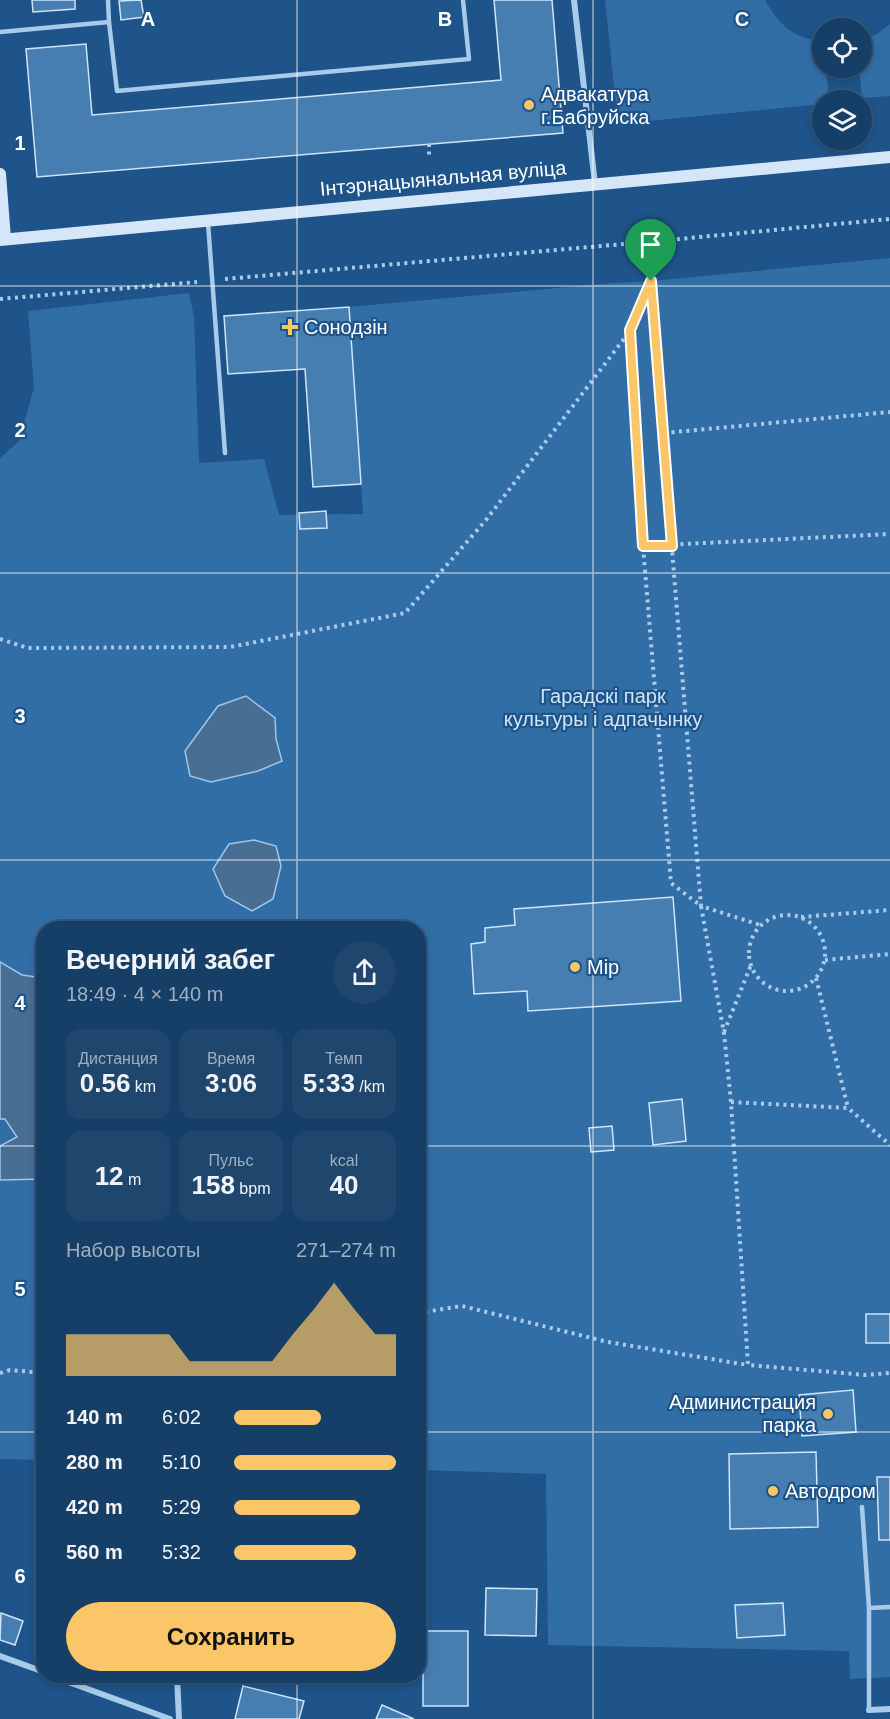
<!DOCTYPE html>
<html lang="ru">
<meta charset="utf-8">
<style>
body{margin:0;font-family:Arial,sans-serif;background:#1f466d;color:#f1f3f6;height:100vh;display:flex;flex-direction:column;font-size:22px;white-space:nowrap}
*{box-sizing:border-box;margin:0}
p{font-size:20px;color:#9eafc0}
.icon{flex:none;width:33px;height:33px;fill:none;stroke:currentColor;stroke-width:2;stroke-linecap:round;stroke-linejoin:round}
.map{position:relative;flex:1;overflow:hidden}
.sheet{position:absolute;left:36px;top:921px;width:390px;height:762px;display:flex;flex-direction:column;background:#163f67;border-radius:24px;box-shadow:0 3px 9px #0003,0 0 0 2px #35587b}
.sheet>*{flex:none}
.fabs{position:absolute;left:812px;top:18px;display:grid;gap:12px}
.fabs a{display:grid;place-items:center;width:60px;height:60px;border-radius:50%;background:#163f67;box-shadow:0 3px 9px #0003,0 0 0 2px #35587b;font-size:30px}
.pin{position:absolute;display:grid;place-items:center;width:51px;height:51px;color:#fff;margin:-62px -26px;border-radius:50% 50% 50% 0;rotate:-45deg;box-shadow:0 0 6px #0007}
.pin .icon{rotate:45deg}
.round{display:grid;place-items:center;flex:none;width:63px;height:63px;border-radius:32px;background:#1f466d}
.headline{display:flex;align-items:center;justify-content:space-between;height:102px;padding:0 30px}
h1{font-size:27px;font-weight:700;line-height:45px}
.figures{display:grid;grid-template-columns:repeat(3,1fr);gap:9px;height:102px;padding:6px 30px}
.figures div{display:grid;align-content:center;border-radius:15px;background:#1f466d;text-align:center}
.figures b{font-size:26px;font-weight:700}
.figures small{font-size:16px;font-weight:400}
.figures p{font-size:16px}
.chart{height:168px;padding:12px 30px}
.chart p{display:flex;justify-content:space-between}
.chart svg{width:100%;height:108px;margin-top:6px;fill:#fac668;opacity:.7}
.action{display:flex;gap:12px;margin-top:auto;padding:12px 30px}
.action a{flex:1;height:69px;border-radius:36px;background:#fac668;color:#111;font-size:24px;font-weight:700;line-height:69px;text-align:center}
ul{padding:0 30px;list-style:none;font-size:20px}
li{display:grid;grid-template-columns:96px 72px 1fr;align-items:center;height:45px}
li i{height:15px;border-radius:8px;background:#fac668}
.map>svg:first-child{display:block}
.green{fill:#326ea6}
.water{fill:#486e93;stroke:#9cc7ed;stroke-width:1.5}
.building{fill:#477eb1;stroke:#cee4f8;stroke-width:1.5}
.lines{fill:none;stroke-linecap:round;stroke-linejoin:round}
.path{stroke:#a9cbeb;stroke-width:4;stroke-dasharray:3 4.5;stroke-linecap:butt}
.lane{stroke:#a9cbeb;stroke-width:4.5}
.street{stroke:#a9cbeb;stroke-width:6}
.secondary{stroke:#d5e6f8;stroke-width:12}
.route-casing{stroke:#fff;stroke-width:12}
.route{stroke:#fac668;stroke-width:8}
.grid{fill:none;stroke:#fff;stroke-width:1.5;stroke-opacity:0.55}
.poi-dot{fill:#fac668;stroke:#1e5489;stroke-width:2}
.labels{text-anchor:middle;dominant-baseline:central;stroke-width:4.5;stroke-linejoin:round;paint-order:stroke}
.poi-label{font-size:20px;fill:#fff;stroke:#1e5489;text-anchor:start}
.street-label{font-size:20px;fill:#fff;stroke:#1e5489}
.park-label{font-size:20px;fill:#cee4f8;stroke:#1e5489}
.grid-label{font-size:20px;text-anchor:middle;font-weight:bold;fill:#fff;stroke:#1e5489;stroke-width:4.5;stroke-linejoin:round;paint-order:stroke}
</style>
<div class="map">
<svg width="890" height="1719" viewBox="0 0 890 1719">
<rect width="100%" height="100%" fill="#1e5489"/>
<!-- green -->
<path class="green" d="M605,0H765C781,27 791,36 822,42V68H826L829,100H822V104L618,124Z
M890,24V96L862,98L859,68H861V41L877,34Z
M890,258V1677L850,1679L849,1651L548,1645L546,1474L419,1470L418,928H44L43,1460L0,1459V458L19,441L34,388L28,311L189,293L194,317L199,463L264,459L279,515L363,514L349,307L613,283L652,281Z"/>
<!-- water -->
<path class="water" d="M246,696L275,718L276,739L282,761L258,771L211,782L190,776L185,751L218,706Z
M254,840L276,846L281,866L273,899L252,911L225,896L213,869L229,844Z
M0,962L22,975L43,978V1179L0,1180V1146L17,1137L5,1119H0Z"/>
<!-- building -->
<path class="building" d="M32,0H75V9L33,12Z
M141,0L144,17L121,20L119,1Z
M494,0H552L563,133L37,177L26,49L86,44L92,115L501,80Z
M349,307L361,484L313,487L305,369L228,374L224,316Z
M326,511L327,528L300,529L299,513Z
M673,897L681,1001L528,1011L527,991L474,994L471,944L485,942V928L515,925L514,909Z
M682,1099L686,1141L653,1145L649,1103Z
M612,1126L614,1150L591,1152L589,1128Z
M866,1314H890V1343H866Z
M853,1390L856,1432L802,1436L799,1395Z
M816,1452L818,1527L730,1529L729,1454Z
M877,1477H890V1540H879Z
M486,1588L537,1589L536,1636L485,1635Z
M783,1603L785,1635L737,1638L735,1605Z
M1,1613L23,1621L15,1645L0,1640Z
M423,1631H468V1706H423Z
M243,1686L304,1701L299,1719H235Z
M382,1705L414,1719H376Z"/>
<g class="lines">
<!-- path -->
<path class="path" d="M429,144V156
M647,242L890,219
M225,279L647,242L701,906L760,925
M651,282L630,330L643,546L671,883L701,906L724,1033L731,1102L748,1365L866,1375L890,1373
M0,299L197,282
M664,433L890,412
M643,546L890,534
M0,639L28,648L230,647L405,613L486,520L630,331
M749 953a38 38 0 1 1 76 0a38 38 0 1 1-76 0Z
M801,917L890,910
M825,960L890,954
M816,978L848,1108
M724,1032L751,965
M731,1102L848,1108L890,1145
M418,1313L462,1306L608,1342L748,1365
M0,1373L10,1370L44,1373"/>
<!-- lane -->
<path class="lane" d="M108,0L109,22
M0,32L109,22L117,91L469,59L463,0
M208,223L225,453
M862,1507L869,1608V1710
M869,1608L890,1607"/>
<!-- street -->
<path class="street" d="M574,0L595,184
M0,1656L44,1672
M52,1676L170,1719
M177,1676L179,1719
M869,1710L890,1709"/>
<!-- secondary -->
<path class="secondary" d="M0,174L5,239
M0,240L890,157"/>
</g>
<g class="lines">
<!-- route casing -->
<g class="route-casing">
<path id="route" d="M651,281L672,546H643L630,330Z"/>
</g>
<!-- route -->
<use href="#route" class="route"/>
</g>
<!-- grid -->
<path class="grid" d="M297,0V928M593,0V1719M0,286H890M0,573H890M0,860H890M0,1146H44M418,1146H890M0,1432H44M418,1432H890M297,1676V1719"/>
<!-- markers -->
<g class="poi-dot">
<circle cx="529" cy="105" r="6"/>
<path d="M287 318h6v6h6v6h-6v6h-6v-6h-6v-6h6z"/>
<circle cx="575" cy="967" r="6"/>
<circle cx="828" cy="1414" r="6"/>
<circle cx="773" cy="1491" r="6"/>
</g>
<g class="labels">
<!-- poi labels -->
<g class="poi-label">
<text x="541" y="94">Адвакатура<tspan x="541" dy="23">г.Бабруйска</tspan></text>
<text x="304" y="327">Сонодзін</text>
<text x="587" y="967">Мір</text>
<text x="816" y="1402" text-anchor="end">Администрация<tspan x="816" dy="23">парка</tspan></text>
<text x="785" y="1491">Автодром</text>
</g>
<!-- street labels -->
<g class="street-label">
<text transform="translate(443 178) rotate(-5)">Інтэрнацыянальная вуліца</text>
</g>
<!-- park labels -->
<g class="park-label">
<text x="603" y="696">Гарадскі парк<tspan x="603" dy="23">культуры і адпачынку</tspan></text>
</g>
</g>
<g class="grid-label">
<text x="148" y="26">A</text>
<text x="445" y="26">B</text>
<text x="742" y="26">C</text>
<text x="20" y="150">1</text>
<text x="20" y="437">2</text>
<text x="20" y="723">3</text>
<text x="20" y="1010">4</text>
<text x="20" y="1296">5</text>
<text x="20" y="1583">6</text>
</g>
</svg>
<div class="fabs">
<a><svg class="icon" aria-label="locate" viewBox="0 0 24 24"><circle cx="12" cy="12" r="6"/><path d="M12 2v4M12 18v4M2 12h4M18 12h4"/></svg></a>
<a><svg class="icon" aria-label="layers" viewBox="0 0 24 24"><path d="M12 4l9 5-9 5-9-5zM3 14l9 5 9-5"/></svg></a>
</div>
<div class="pin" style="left:651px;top:281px;background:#1e9e55"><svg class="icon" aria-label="arrive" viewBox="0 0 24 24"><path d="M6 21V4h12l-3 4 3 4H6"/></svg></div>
<section class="sheet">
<div class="headline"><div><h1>Вечерний забег</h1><p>18:49 · 4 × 140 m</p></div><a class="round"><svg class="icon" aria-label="share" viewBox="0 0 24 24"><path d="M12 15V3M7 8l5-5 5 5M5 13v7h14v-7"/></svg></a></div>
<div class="figures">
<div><p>Дистанция</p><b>0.56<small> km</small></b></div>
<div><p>Время</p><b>3:06</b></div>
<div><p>Темп</p><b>5:33<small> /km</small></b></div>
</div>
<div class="figures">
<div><b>12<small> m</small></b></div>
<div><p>Пульс</p><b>158<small> bpm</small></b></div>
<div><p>kcal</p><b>40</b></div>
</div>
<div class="chart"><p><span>Набор высоты</span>271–274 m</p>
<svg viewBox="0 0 160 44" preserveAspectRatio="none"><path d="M0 44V27L10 27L20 27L30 27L40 27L50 27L60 38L70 38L80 38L90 38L100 38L110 27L120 17L130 6L140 17L150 27L160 27V44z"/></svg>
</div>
<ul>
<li><b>140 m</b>6:02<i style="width:54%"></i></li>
<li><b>280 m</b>5:10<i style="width:100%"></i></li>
<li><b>420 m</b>5:29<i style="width:78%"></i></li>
<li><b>560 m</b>5:32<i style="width:75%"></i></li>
</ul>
<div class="action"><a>Сохранить</a></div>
</section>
</div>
